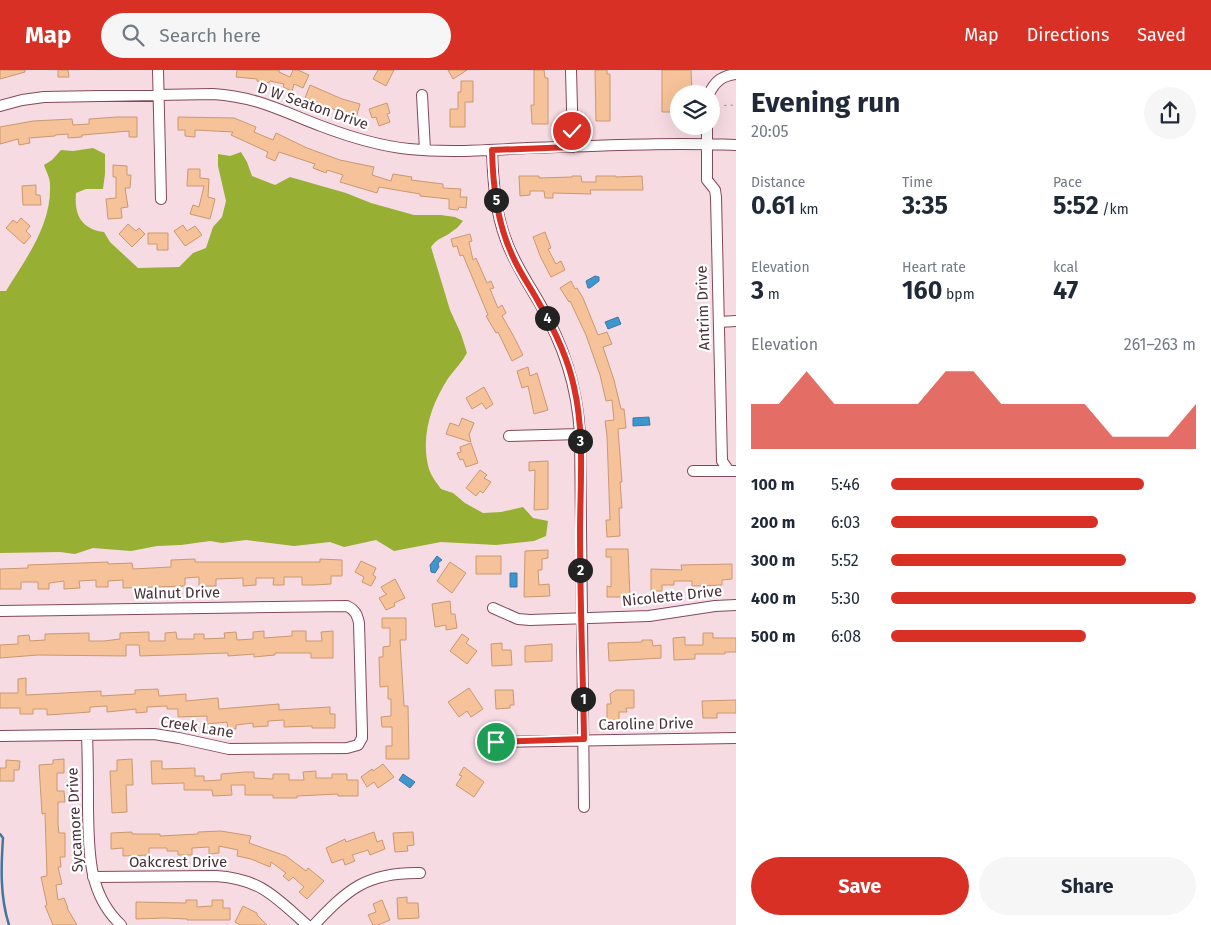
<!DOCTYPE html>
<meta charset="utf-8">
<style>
body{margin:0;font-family:"Fira Sans",sans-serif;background:#f6f6f7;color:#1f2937;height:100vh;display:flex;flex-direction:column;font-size:19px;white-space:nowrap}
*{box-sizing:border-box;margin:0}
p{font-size:16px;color:#747a83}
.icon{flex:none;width:28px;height:28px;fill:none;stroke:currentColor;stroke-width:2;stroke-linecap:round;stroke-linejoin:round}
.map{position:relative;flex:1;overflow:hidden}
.details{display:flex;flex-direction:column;background:#fff;width:475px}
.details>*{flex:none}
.buttons{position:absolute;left:670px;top:15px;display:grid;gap:10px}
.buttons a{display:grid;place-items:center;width:50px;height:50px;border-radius:50%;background:#fff;box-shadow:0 5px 20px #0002;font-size:25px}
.pin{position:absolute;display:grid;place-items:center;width:42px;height:42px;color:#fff;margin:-21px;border:2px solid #fff;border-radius:50%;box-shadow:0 1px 5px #0007}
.km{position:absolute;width:25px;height:25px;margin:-12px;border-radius:50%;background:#222;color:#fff;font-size:14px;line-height:25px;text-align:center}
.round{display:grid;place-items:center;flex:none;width:52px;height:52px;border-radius:26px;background:#f6f6f7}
.summary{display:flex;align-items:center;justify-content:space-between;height:85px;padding:0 15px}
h1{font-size:28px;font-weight:700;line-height:38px}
.figures{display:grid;grid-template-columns:repeat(3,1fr);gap:8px;height:85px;padding:5px 15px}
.figures div{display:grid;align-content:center}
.figures b{font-size:25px;font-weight:700}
.figures small{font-size:14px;font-weight:400}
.figures p{font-size:14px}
.chart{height:140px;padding:10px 15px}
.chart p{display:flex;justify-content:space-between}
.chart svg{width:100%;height:90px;margin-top:5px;fill:#d93025;opacity:.7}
.cta{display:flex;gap:10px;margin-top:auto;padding:10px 15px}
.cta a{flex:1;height:58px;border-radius:30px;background:#d93025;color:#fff;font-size:20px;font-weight:700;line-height:58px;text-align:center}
.cta a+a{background:#f6f6f7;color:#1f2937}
ul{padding:0 15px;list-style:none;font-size:16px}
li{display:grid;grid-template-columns:80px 60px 1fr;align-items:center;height:38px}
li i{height:12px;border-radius:6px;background:#d93025}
header{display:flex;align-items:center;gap:30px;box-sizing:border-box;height:70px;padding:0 25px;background:#d93025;color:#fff}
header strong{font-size:24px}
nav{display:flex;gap:28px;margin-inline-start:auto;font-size:18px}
.search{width:350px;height:45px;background:#f6f6f7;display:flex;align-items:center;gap:12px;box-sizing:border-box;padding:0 18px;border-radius:28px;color:#747a83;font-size:19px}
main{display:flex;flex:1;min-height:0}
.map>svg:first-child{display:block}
.forest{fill:#97af33}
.water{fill:#3d96ce;stroke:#4177a1}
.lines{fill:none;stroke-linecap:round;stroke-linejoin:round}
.stream{stroke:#4177a1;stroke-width:2.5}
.building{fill:#f6c299;stroke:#ca9870}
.minor-casing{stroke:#82495b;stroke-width:12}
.path{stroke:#ab9098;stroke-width:1;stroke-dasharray:2.5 4;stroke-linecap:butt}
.minor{stroke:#fff;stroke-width:10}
.route-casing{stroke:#fff;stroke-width:10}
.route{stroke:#d93025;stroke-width:6}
.labels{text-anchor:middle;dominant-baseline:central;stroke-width:4.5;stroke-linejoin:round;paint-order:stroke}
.street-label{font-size:15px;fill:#4a3038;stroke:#fff}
</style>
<header>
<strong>Map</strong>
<div class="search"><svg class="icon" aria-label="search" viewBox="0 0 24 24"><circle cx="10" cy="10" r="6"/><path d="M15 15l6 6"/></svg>Search here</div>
<nav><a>Map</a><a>Directions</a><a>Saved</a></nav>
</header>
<main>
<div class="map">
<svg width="736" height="855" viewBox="0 0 736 855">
<rect width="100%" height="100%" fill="#f7dbe3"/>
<!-- forest -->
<path class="forest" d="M93,78L105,84V104L103,119H86L76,123C74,146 82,159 104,162L110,172L138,198L179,197L193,183L206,178L213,157L222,147L226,131L218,96V84L230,86L241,82L247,92L252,106L275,115L290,107L346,123L371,133L414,145H441L455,147L463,151C460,154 458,158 454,160C445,168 438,167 431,177L450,240L461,264L467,283C462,292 455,299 449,307C431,334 420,367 429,399C431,406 437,413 441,419L453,423L465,433L483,443L501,442L523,437L533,448L548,451L546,466L534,471L496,475L441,472L394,481L376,470L344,477L330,472L294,476L246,470L222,473L210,471L181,475L157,476L131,481L93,478L75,484L60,482L0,483V221H6C26,188 52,155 50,114C50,108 46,101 44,95L52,90L61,80L73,81Z"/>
<!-- water -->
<path class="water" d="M595,206L599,207V211L590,218H588L586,211Z
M618,247L621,254L608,259L605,252Z
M649,347L650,355L633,356V348Z
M437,486L442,490L438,493L439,497L435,503L431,502L430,495Z
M510,503H517V517H510Z
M403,704L415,712L410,718L399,710Z"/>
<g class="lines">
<!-- stream -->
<path class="stream" d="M0,764L3,768C1,797 0,827 9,855"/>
</g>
<!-- building -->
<path class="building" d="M0,0H25V2L0,9Z
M58,0H68L69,7H58Z
M237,0H279V2L290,7L293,0H298L309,5L303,18L294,14L292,21L283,17L284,14L270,11L269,13L257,11V9L236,7Z
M378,0H394L386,16L373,9Z
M448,0H467L453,9Z
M534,0H544L545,8H548V54H532L531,35H534Z
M595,0H607V4H610V51H596Z
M662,0H691L692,24H679V42H662Z
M461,11H473V32H465V57H450V39H458V22H461Z
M310,15L342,29L360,34L356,48L305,28Z
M387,33L390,43L387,44L390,52L379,56L376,47L372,48L369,39Z
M117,47H137V67H129V61L82,65V67L68,68V64L55,65V66L29,68L30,73L19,75L18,69L0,74V57L33,51L72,49L73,55L89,54V49Z
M178,47L234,48L256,57L254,62L273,70L276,63L307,78L340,90L374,97L372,105L391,111L393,104L412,107L411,110L443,114V118L461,119L460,127H467L466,138L459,137L458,140L449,139V129L420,126V124L379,117L377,123L340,112L343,105L327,100L326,103L313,98L315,94L279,82L275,91L266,87L268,82L231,65L233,62L195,60V67L185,66V60H178Z
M113,95L127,96V105H131L130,118H125L128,137L121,138L122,148L108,149L106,129L116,128V107H113Z
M188,99H200V108L209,109L208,127L215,129L210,149L190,144L193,135L199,137L204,116H187Z
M519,106H539V108L572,107V106H581L582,112H596V106H616V107L642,106L643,120H590L591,124L553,123V128H545L544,121H530V125L520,126Z
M36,115V125H40L41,135H23L22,116Z
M21,148L30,156L26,161L31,166L24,174L6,158L13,150L17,153Z
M128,154L136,161L139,158L145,164L132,177L119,164Z
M183,155L187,161L195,156L202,165L185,176L174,161Z
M545,162L551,178L548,179L556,194L561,191L565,200L551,207L541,188L533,167Z
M148,163H168V180H157V174H148Z
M470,164L472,171L469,172L473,190L476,188L487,213L491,211L494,218L490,219L498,238L502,235L506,243L502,246L513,265L523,285L512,291L498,262L496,263L486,246L488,245L463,185L460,186L457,176L453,177L451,169Z
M571,211L575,219L577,218L583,228L598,265L607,262L612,274L603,277L614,310L621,339H624L626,358L618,359L622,412H620L622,438H619L620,466L607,467L606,450H610L607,366L605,351L614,350L612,330L606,331L600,305L586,265L570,231L569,232L560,218Z
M528,297L530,306L537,303L548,340L534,344L528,316L522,318L517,301Z
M484,317L493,334L486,339L482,333L472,339L466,328Z
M462,348L474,353L469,365L471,372L446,364L450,353L459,356Z
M471,373L478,393L466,397L463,389L460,390L457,383L461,382L460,377Z
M548,391V439L534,440L535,400L529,401V392Z
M480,400L487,405L484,408L491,412L483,423L480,421L476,426L466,418Z
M606,479H628L630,527H607V516L611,517V487H606Z
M548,480V488L542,489V500H538L539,515L549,514L550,526L524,527L525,481Z
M476,486H501V504H476Z
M195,489V492H320V489L342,490V506H331V514L314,515H302V507H284V515H273L274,508H256V515L243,516V508L216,509V516H199V507L185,508V516L123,518V510L108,511V517H96V510L79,511L80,518L64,519V511L49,513V519H38V512H21V519H0V499L28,498V495L108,492V494L132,493L133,499L171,497V490Z
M361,491L376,498L373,505L376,507L371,516L362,512L364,507L355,502Z
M450,492L466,503L452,523L437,511Z
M732,494V509L722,510V515L692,516V511H674V515H662V521H651V499L682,500L681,495Z
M395,509L405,528L394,533L395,536L386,540L379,528L387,524L384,522L381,517Z
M450,531L451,544H455L457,558L446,560V555L435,557L432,534Z
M382,548H406V570H400L404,636H408L409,689H386V676H392V657H382L381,647L391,646V629H388V616L380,617L379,587H383V577L390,576V558H382Z
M264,561V568L292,566V561H306V571H322L321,562L333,561V588H311V583H275V585L254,587V584L228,586V583L140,586L139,575H126V586L38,585L0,588V575L18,574V566L29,565L30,571L45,570V564L89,563V571H104L120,569V563L149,562V571H165V563L176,562L177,569H194V564H204V569L225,568L224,563L236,562L237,570L253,569V562Z
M703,563H713V568H736V582H725V584H695V589L674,590L673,568L685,567V575H703Z
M462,564L469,569L466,573L477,581L467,594L450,581Z
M642,570H652L653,576L661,575V588L609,591L608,573L642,572Z
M502,573V580H511L512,595L492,596L491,574Z
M552,574V591L525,592V576Z
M26,608V625L101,621V626L135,624V620L158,619L159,626L186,624V631L218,628L219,639L279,634V640L330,637V644H335V658H312V656L284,657V650L268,651V656L253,657V653L236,655V659H228L227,652L207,654V646L178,647V639H167V636L147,637V642L136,643V639L107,642V636L90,637V642L47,645V639H33V644H20V638H0V623H18V609Z
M469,618L483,639L471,647L467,641L459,647L448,632Z
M495,620H513L514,635H510V638L496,639Z
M616,620H634V638H626L627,642H619V650H607V634H611L610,624Z
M736,630V643H717V648H703L702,631Z
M64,689V703H57V721H64L65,732H58V755L59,763H65V787H60L61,797H58L62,814L56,815L58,830L64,828L68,838H67L77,855H53L45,836L47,835L41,807L47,806L45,743L42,744L39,695L53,694V690Z
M132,689L133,715H126L127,742L112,743L110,701H117V690Z
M6,690L20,691L19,700H14V711H0V698H6Z
M151,691H162V699L195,698V706H204V711L221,710V704L245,702H254V708L273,709V704H289V710H304L303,702L316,701V708H332V704H347V710H358V726H338V724L297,726V728H273V725H245V715H231L232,725L213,726L212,720H184V713L152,714Z
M383,694L394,707L378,718L374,712L367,717L361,707L372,699L373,701Z
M464,697L484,712L474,727L456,715L462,706L459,705Z
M221,761L251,766L249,773L286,786L306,801L308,798L324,811L307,829L299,822L304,817L293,807L289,811L283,806L286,803L271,792L270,797L251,789L237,786L238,780L219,776V783L209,784V777L192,778V785H178V781H167V778H149V785L123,786V778L111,779V763L132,762V764H160V766L198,764V762Z
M374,762L377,772L382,770L385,779L370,785L368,780L352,785L355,791L345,795L343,789L332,793L326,778L345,769L346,772Z
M413,762L414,775L407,776L408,781L395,782L393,763Z
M407,827V833H418L419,848L398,849L397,828Z
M186,830H197V837L212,836V830H223V838H230V850H187V849L165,848L136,849V832L186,833Z
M382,830L390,850L378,855H373L368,845L376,842L373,834Z
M243,836L257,843V845L267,855H240L235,852Z"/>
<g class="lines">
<!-- minor casing -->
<g class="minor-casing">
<path id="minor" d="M158,0L161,129
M571,0L573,77
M709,24C715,11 722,6 736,4
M422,25L425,80
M0,36L22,30L44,27L213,24C258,27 281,41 321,56C350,67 379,76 409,79C449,83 488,80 527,78C596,76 667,72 736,75
M707,56V110L715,120L716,127L722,391L729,401
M492,80C493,111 495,141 506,170C514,193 528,213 540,234C564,276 577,316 580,364L584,737
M719,252L736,251
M509,366L580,364
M693,401H736
M493,538L518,549L530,550L649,546L715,536L736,535
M0,541L347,536C355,540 357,544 359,553L362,662V668L358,675L347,678L229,679L179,668L154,664L0,666
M87,665C88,689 88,713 88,738C89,780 87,823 121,855
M496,672L736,668
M93,807L216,806C261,809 275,827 307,855
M314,855C348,819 367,802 420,803"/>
</g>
<!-- path -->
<path class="path" d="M711,36L736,35"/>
<!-- minor -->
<use href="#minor" class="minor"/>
</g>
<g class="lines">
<!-- route casing -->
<g class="route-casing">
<path id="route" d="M496,672L584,669C583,601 580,533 580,464C580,416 585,364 574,317C568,288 554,259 539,233C531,218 520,203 513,187C497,153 493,117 492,80L572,77V61"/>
</g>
<!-- route -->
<use href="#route" class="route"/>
</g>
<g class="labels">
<!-- street labels -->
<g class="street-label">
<text transform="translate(313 36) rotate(19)">D W Seaton Drive</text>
<text transform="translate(703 238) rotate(-92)">Antrim Drive</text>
<text transform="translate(177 523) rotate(-1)">Walnut Drive</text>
<text transform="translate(672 526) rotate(-6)">Nicolette Drive</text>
<text transform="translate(646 654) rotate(-1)">Caroline Drive</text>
<text transform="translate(197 657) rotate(9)">Creek Lane</text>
<text transform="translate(75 750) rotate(-93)">Sycamore Drive</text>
<text x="178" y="792">Oakcrest Drive</text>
</g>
</g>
</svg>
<div class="buttons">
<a><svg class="icon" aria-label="layers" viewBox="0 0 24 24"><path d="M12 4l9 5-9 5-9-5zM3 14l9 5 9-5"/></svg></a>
</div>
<div class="pin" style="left:496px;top:672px;background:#1e9e55"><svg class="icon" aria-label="arrive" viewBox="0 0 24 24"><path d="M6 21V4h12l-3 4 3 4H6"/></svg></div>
<div class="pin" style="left:572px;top:61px;background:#d93025"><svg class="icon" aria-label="check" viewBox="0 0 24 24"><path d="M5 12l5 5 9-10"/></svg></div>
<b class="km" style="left:583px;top:629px">1</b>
<b class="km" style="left:580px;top:500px">2</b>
<b class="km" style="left:580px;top:371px">3</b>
<b class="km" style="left:547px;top:248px">4</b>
<b class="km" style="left:496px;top:130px">5</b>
</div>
<section class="details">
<div class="summary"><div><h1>Evening run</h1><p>20:05</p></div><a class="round"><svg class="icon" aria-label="share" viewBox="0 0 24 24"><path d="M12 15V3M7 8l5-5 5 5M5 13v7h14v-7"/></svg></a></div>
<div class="figures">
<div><p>Distance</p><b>0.61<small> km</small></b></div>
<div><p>Time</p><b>3:35</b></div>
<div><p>Pace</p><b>5:52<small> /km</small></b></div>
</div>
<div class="figures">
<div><p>Elevation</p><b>3<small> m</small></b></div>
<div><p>Heart rate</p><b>160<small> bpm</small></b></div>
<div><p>kcal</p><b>47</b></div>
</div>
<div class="chart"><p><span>Elevation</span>261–263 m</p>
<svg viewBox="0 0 160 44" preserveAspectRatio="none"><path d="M0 44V22L10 22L20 6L30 22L40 22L50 22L60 22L70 6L80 6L90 22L100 22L110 22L120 22L130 38L140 38L150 38L160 22V44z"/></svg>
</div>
<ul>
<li><b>100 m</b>5:46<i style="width:83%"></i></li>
<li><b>200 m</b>6:03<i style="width:68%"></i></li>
<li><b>300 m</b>5:52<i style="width:77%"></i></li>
<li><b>400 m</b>5:30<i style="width:100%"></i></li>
<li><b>500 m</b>6:08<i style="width:64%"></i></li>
</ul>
<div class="cta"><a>Save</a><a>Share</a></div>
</section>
</main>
